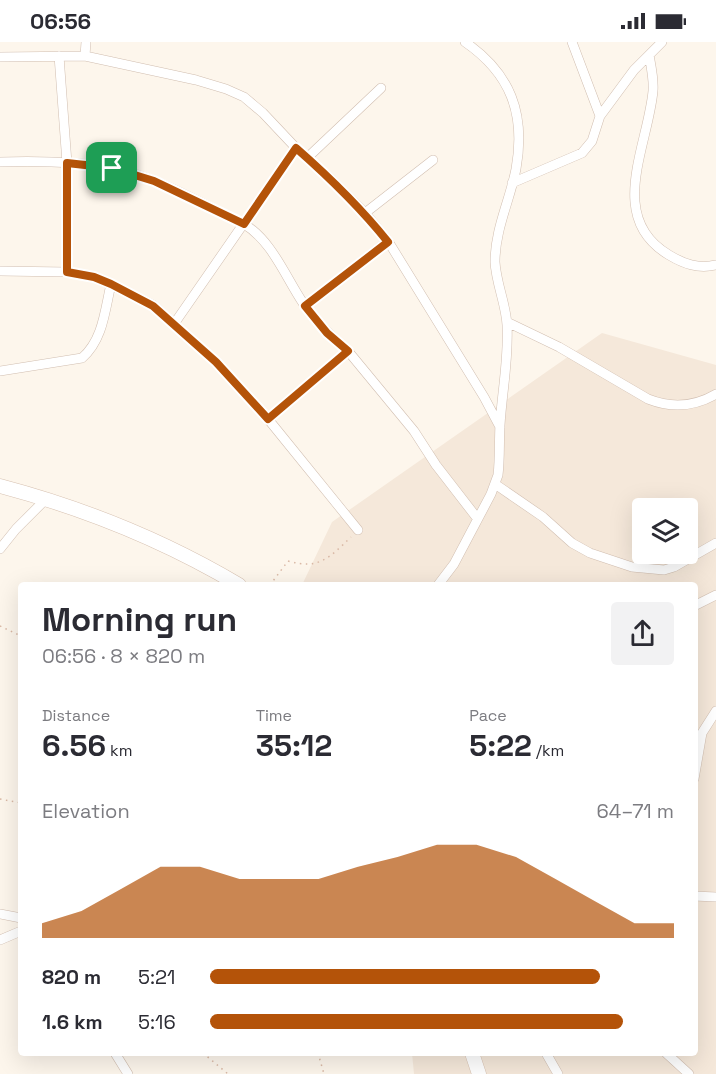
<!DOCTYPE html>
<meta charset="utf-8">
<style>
body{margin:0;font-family:"Space Grotesk",sans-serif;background:#f2f2f3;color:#2b2b33;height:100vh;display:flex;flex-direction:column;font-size:22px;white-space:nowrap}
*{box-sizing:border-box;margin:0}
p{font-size:20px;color:#7c7c81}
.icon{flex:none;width:33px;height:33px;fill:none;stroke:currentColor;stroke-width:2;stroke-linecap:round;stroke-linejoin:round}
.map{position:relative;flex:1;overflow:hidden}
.details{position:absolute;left:18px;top:540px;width:680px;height:474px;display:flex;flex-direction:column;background:#fff;border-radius:6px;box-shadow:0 6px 24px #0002}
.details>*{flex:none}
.fabs{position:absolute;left:632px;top:456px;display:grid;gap:12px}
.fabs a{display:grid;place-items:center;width:66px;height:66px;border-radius:6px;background:#fff;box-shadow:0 6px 24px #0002;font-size:30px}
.pin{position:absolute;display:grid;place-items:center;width:51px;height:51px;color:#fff;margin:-26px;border-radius:12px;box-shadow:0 3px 9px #0006}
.round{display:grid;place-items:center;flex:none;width:63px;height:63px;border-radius:6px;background:#f2f2f3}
.head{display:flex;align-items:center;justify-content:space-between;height:102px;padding:0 24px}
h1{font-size:33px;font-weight:700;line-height:45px}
.figures{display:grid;grid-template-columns:repeat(3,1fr);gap:9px;height:102px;padding:6px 24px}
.figures div{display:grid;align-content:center}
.figures b{font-size:30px;font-weight:700}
.figures small{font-size:16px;font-weight:400}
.figures p{font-size:16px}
.chart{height:168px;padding:12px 24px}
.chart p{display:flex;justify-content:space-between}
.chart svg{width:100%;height:108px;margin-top:6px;fill:#b45309;opacity:.7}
ul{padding:0 24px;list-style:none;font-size:20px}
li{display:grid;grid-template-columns:96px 72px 1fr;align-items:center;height:45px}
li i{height:15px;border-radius:8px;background:#b45309}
.status{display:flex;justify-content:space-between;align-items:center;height:42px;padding:0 30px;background:#fff;direction:ltr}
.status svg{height:16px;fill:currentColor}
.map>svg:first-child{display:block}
.residential{fill:#f5e8da;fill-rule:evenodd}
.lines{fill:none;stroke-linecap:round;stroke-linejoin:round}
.street-casing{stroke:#d1beb0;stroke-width:10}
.secondary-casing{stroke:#d6c0b0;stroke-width:15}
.path{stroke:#d9b8a5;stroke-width:1.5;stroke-dasharray:1.5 4.5;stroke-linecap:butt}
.street{stroke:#fff;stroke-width:9}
.secondary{stroke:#fff;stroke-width:14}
.route-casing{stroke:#fff;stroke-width:12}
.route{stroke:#b45309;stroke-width:8}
</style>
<div class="status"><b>06:56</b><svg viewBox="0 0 49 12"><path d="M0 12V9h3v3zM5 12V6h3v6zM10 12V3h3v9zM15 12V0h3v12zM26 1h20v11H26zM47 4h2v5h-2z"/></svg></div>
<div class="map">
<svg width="716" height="1032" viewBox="0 0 716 1032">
<rect width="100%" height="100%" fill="#fdf6ec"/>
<!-- residential -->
<path class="residential" d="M602,291L716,323V1032H414L412,1011H694V543H302L332,480ZM642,466H687V512H642Z"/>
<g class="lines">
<!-- street casing -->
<g class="street-casing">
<path id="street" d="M649,13C651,24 654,37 653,49C648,104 606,176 669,213C684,222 698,227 716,223
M59,14L67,121V230
M85,14L196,38L226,47L244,55L263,71L296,106L332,138L365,171L388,199L484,355L500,385
M0,15L85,14L86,0
M600,74L634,28L662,0
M307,116L381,46
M0,120C36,119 76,119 111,126C158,135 202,162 244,182C272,199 285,234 303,261C316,279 331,295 348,309
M512,141L582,111L592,99L600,74L572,0
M365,171L433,118
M0,229L67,230L94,235L153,263L216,320L268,377L348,309L414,389L436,423L477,476
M305,264L388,199
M507,280L559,305L648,357C671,366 694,365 716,352
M174,282L296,106
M0,329L82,316C103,298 105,268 111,242
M268,377L358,488
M495,442L543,475L572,501L590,511L632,525L664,528L674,525L716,501
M0,507L16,487L47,456
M438,543L454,522L491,452L498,433C500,417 499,400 500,383C502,350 509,316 507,283C506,262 496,241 495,220C495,187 510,158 516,127C526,71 510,31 465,0
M694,564L716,553
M694,737L702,691L716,669
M694,854L716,855
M0,872L21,876
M0,898L21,889
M115,1011L128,1032
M546,1011L558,1032
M666,1011L689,1032"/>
</g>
<!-- secondary casing -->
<g class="secondary-casing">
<path id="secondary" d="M0,444C83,466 165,499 239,543
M472,1011L479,1032"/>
</g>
<!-- path -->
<path class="path" d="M270,543L288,519C319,528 329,516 351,495
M0,584L21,594
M0,757L21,761
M203,1011L228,1032
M318,1011L324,1032"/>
<!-- street -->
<use href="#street" class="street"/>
<!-- secondary -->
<use href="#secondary" class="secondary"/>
</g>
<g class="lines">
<!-- route casing -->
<g class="route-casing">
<path id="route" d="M296,106C329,135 360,165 388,200L305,264L327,291L348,309L268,377L216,320L153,264L111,242L94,235L67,230V121L112,126L154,139L244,182Z"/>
</g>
<!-- route -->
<use href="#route" class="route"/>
</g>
</svg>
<div class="fabs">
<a><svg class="icon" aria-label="layers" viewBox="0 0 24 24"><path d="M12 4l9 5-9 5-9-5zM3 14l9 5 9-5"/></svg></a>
</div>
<div class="pin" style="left:112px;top:126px;background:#1e9e55"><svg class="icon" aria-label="arrive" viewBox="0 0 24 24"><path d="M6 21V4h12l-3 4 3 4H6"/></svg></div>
<section class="details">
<div class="head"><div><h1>Morning run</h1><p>06:56 · 8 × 820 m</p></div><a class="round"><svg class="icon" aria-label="share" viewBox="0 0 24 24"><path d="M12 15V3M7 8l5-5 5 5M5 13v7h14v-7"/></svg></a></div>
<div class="figures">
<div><p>Distance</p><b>6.56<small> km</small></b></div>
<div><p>Time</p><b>35:12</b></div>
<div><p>Pace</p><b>5:22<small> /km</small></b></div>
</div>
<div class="chart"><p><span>Elevation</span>64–71 m</p>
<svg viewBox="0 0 160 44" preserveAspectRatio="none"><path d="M0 44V38L10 33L20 24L30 15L40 15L50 20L60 20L70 20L80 15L90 11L100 6L110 6L120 11L130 20L140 29L150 38L160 38V44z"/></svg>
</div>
<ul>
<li><b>820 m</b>5:21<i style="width:84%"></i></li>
<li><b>1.6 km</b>5:16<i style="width:89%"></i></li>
</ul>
</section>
</div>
